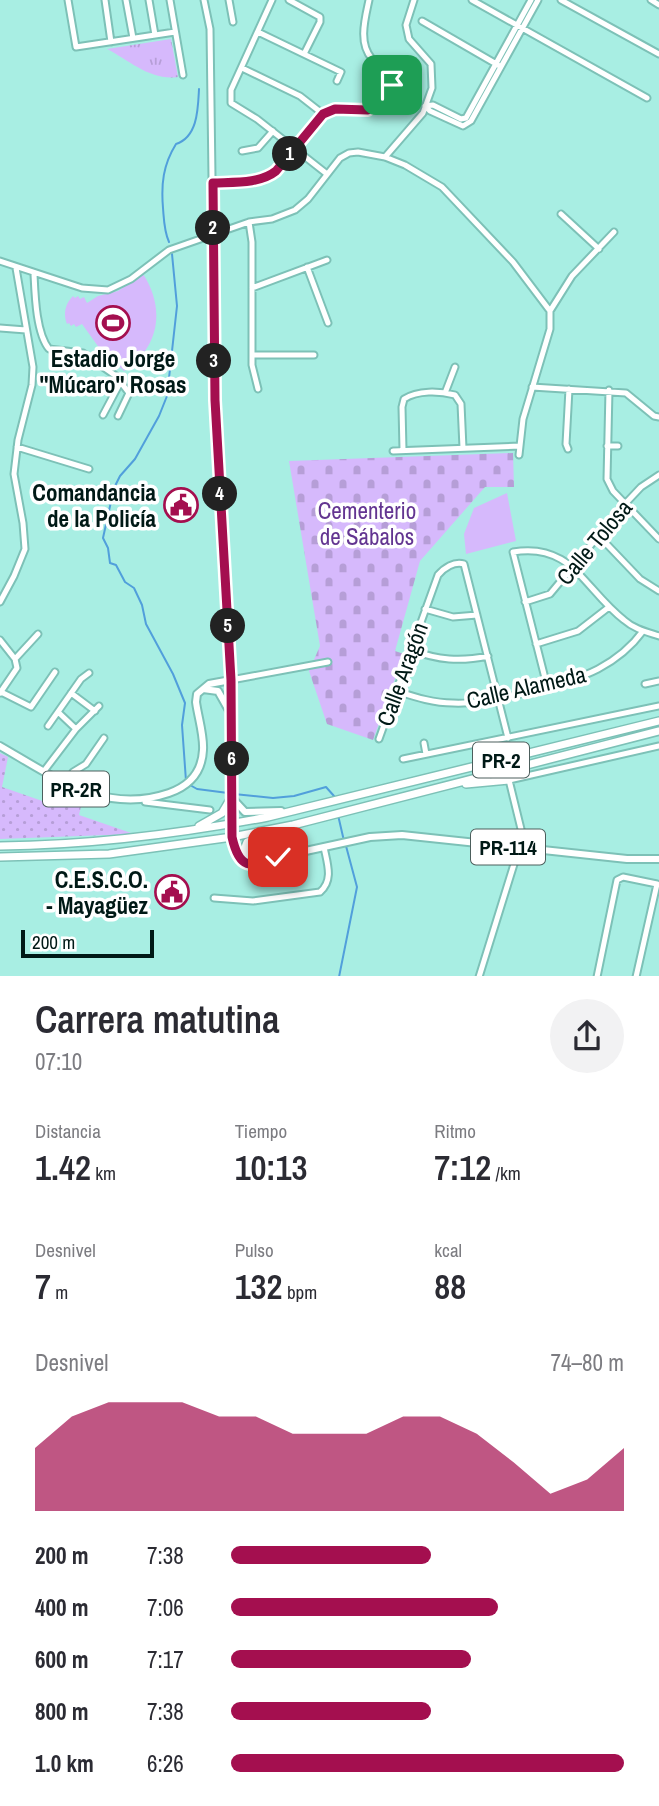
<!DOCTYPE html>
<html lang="es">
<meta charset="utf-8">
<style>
body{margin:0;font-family:"Archivo Narrow",sans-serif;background:#f2f2f3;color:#2b2b33;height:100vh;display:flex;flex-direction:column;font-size:26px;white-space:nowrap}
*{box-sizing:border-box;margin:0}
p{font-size:23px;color:#7c7c81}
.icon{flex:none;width:38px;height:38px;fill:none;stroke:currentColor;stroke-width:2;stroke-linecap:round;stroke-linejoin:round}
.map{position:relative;height:976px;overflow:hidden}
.side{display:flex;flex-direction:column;background:#fff;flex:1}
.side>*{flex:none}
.scale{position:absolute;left:21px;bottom:18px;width:133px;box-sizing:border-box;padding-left:7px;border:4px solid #001916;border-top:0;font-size:19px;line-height:24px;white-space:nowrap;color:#001916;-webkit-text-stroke:5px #fff;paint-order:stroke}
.pin{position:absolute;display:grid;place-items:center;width:60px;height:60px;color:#fff;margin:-30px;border-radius:14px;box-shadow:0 4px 10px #0006}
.km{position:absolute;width:35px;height:35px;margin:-18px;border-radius:50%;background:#222;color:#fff;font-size:19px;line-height:35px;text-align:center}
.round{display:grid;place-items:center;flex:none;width:74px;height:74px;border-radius:37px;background:#f2f2f3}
.headline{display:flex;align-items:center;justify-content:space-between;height:119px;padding:0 35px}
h1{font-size:38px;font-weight:600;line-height:52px}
.stats{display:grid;grid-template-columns:repeat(3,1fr);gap:10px;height:119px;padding:7px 35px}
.stats div{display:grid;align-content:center}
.stats b{font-size:35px;font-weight:600}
.stats small{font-size:19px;font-weight:400}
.stats p{font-size:19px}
.chart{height:196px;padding:14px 35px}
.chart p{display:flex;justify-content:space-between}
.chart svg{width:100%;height:126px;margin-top:7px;fill:#a40f4f;opacity:.7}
ul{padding:0 35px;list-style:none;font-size:23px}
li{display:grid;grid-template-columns:112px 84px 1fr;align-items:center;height:52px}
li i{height:18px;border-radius:9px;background:#a40f4f}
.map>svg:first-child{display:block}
.grass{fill:url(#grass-dots)}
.cemetery{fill:url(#cemetery-stones)}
.park{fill:url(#park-tufts)}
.garden{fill:#d6b9fc}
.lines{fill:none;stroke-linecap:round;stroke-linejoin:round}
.stream{stroke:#519fdb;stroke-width:2}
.minor-casing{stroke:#7dc1b7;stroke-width:9}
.major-casing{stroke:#7dc1b7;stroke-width:10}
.highway-casing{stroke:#7dc1b7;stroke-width:10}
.minor{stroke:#fff;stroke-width:5}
.major{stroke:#fff;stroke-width:6}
.highway{stroke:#fff;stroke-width:7}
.route-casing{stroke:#fff;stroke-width:14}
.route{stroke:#a40f4f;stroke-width:9}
.labels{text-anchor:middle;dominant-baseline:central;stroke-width:7;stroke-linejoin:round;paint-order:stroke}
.shield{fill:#fff;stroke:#4c5e5c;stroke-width:2}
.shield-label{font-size:21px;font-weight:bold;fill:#001916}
.poi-label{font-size:23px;font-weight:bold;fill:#001916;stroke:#fff;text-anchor:end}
.park-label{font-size:23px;fill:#633591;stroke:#fff}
.street-label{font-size:23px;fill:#001916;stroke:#fff}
</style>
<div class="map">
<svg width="659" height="977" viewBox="0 0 659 977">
<defs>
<pattern id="grass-dots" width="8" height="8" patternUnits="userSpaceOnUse" patternTransform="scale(1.75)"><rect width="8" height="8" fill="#d6b9fc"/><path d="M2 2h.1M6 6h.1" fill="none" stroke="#b69ed7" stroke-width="1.8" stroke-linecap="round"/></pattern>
<pattern id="cemetery-stones" width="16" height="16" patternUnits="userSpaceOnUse" patternTransform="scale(1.75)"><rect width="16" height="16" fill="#d6b9fc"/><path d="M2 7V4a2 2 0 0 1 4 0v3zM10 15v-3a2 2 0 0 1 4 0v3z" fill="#b69ed7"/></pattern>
<pattern id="park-tufts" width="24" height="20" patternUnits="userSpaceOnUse" patternTransform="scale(1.75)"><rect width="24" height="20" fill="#d6b9fc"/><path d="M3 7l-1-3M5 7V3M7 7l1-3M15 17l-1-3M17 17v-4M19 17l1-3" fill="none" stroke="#b69ed7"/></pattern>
</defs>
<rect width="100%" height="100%" fill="#a8eee3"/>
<!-- grass -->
<path class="grass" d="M0,753L8,757L2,787L51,804L57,785L83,798L79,815L134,834L0,839Z"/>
<!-- cemetery -->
<path class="cemetery" d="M513,453L514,487H485L420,561L395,651L404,654L373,740L327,724L309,671L320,646L289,461Z"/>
<!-- park -->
<path class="park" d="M171,39L178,77C151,81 130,61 107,49Z"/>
<!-- garden -->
<path class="garden" d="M143,274C166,309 159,348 124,371L100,349L82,324L76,327L74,324L71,326L69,323L67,324C63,314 65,304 73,296L75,298L78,296L80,299L84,297L87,303L98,296L118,291Z
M507,493L516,541L466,554L464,534L474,508Z"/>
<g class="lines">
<!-- stream -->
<path class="stream" d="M169,242C164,231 164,220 163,208C161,184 163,165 176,144C198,137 198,108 199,89
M172,254L177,306L167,396L159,416L135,459L120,476L114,488L103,538L108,548L110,563L116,565L125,582L134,588L142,605L146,624L173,674L185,703L182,725L186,781
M190,785L197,789L228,793
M234,794L273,798L294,796L326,787L334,796
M338,815L344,841
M339,977L357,887L346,846"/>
<!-- minor casing -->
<g class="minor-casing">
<path id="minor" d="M68,0L76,47L175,32
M105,0L111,42
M126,0L133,38
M149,0L155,35
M170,0L183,75
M204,0L210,29L215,400L231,680L328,662
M229,0L233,22
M272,0L231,90V103L257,119L327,174
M289,0L320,17V22L304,54
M472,0L647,98
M561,0L659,54
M651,0L659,5
M422,21L498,65
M258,32L341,72L337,81
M242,68L300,96L323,114
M425,106L430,111L463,126L471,121L538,0
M425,106L433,105L461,119L466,118L531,0
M242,151L258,148L273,131
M385,157L423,113L432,88L431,64L409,39L406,25L414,0
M213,183C233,182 260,184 276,171L323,114L335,109L368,110L392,85C390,73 380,68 372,59C358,43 365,19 369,0
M561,214L599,249
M249,222L252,242V365L258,389
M0,261L82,288L108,290L131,279L169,250L249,222L272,219L295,210L308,199L340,158L349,153L358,152L385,157L405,165L442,187L513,262L550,311V329L523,419L519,455
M307,267L328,323
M34,274C35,295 36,333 49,349L83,353L116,376L129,393L118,416
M252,288L327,260
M550,311L572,276L614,232
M0,328L26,330
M252,355H314
M532,387L626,393L654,416L659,417
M609,390L607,479L613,491L659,539
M445,393L455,367
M103,415L121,381
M607,446H618
M17,447L89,469
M568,449L566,444L569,389
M403,450L402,407L404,399C418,390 439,391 455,395L461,404L463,448
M393,451L520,446
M598,535L640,579L659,591
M0,602L14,576L25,549L23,523L14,474L18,440L32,385L33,367L16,268
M525,602L550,594L625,504L641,487L659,475
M425,609L453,617L477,615
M0,640L15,659L17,668L0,693
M536,644L578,631L609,607
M411,650C438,660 460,662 488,656
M15,659L38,634
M645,684L659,681
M547,686L513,552C572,542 584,589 624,620C634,629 647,632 659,636
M396,691C415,697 433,703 453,703C486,705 569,684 598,669C615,660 632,646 643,631
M1,692L31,707L55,672
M71,693L95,711
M58,712L76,729
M48,726L81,679L89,673
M379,739L438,575C444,568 454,561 464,564L508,738
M424,743L426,754
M403,759L659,706
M44,771L76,729L99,706
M67,784L73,772L86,764L104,738
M145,802L210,810
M214,898L253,901L320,892C334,880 327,863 324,847
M479,977L519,848L521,829L509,780L659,746
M597,977L617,880L623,877L657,884L636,977"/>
</g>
<!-- major casing -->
<g class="major-casing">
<path id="major" d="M203,689L218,691L231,714
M0,746C54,777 104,815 169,793C189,786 202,772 203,750C204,735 198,717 196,702L197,694L209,684L231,680V824C234,860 241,873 278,857L370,837L402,835L627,859H659
M232,798L245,812L281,811"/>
</g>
<!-- highway casing -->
<g class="highway-casing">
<path id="highway" d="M466,784L509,780
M199,826L222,813L231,798
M0,846C91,845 179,834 268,817L659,721
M0,857L109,854L232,837L293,825L659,731
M264,863C253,860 240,856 247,842L270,834"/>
</g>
<!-- minor -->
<use href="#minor" class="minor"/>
<!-- major -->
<use href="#major" class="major"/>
<!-- highway -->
<use href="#highway" class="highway"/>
</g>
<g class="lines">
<!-- route casing -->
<g class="route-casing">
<path id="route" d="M278,857C250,869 239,869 232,837L231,680L215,400L213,183C233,182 260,184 276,171L323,114L335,109L368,110L392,85"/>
</g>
<!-- route -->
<use href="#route" class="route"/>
</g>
<!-- icons -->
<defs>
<g id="stadium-ring" transform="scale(1.75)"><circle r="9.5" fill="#fff" stroke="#a40f4f" stroke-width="1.5"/><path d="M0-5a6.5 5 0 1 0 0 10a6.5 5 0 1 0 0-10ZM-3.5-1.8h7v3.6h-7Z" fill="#a40f4f"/></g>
<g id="civic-ring" transform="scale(1.75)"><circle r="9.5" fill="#fff" stroke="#a40f4f" stroke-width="1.5"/><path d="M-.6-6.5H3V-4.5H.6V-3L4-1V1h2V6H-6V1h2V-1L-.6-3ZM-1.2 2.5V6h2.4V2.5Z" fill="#a40f4f"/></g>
</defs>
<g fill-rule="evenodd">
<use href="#stadium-ring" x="113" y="323"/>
<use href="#civic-ring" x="181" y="505"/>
<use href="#civic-ring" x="172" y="892"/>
</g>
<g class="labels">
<!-- shield labels -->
<g class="shield">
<rect x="473" y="742.5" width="56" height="35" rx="5"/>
<rect x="43" y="771.5" width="66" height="35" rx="5"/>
<rect x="471" y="829.5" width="74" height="35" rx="5"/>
</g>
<g class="shield-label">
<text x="501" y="760">PR-2</text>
<text x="76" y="789">PR-2R</text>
<text x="508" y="847">PR-114</text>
</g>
<!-- poi labels -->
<g class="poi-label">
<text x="113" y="358" text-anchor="middle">Estadio Jorge<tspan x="113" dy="26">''Múcaro'' Rosas</tspan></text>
<text x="156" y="492">Comandancia<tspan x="156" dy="26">de la Policía</tspan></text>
<text x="148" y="879">C.E.S.C.O.<tspan x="148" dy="26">- Mayagüez</tspan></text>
</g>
<!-- park labels -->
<g class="park-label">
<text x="367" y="510">Cementerio<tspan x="367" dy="26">de Sábalos</tspan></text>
</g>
<!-- street labels -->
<g class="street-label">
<text transform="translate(594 542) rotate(-50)">Calle Tolosa</text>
<text transform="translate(402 674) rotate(-70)">Calle Aragón</text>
<text transform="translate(526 687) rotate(-13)">Calle Alameda</text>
</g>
</g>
</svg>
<div class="scale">200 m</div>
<div class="pin" style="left:392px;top:85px;background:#1e9e55"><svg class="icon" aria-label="arrive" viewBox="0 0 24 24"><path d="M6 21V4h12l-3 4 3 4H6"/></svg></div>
<div class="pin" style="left:278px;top:857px;background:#d93025"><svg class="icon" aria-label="check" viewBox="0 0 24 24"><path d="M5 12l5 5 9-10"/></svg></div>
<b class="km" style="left:290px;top:154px">1</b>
<b class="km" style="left:213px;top:228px">2</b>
<b class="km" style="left:214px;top:361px">3</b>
<b class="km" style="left:220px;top:494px">4</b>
<b class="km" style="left:228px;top:626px">5</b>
<b class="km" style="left:232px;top:759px">6</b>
</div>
<section class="side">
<div class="headline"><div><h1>Carrera matutina</h1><p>07:10</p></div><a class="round"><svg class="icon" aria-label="share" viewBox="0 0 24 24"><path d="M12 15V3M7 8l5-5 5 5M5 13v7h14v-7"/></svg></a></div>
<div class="stats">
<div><p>Distancia</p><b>1.42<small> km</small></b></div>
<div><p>Tiempo</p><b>10:13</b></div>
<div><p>Ritmo</p><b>7:12<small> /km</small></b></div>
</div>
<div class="stats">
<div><p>Desnivel</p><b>7<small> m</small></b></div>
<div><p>Pulso</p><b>132<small> bpm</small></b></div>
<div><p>kcal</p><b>88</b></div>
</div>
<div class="chart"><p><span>Desnivel</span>74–80 m</p>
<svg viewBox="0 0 160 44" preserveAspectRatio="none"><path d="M0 44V22L10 11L20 6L30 6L40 6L50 11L60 11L70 17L80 17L90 17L100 11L110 11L120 17L130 27L140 38L150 33L160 22V44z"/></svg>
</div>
<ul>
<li><b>200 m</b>7:38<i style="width:51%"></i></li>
<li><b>400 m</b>7:06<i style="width:68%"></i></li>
<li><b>600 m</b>7:17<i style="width:61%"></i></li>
<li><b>800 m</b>7:38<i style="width:51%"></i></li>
<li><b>1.0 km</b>6:26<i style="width:100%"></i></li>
</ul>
</section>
